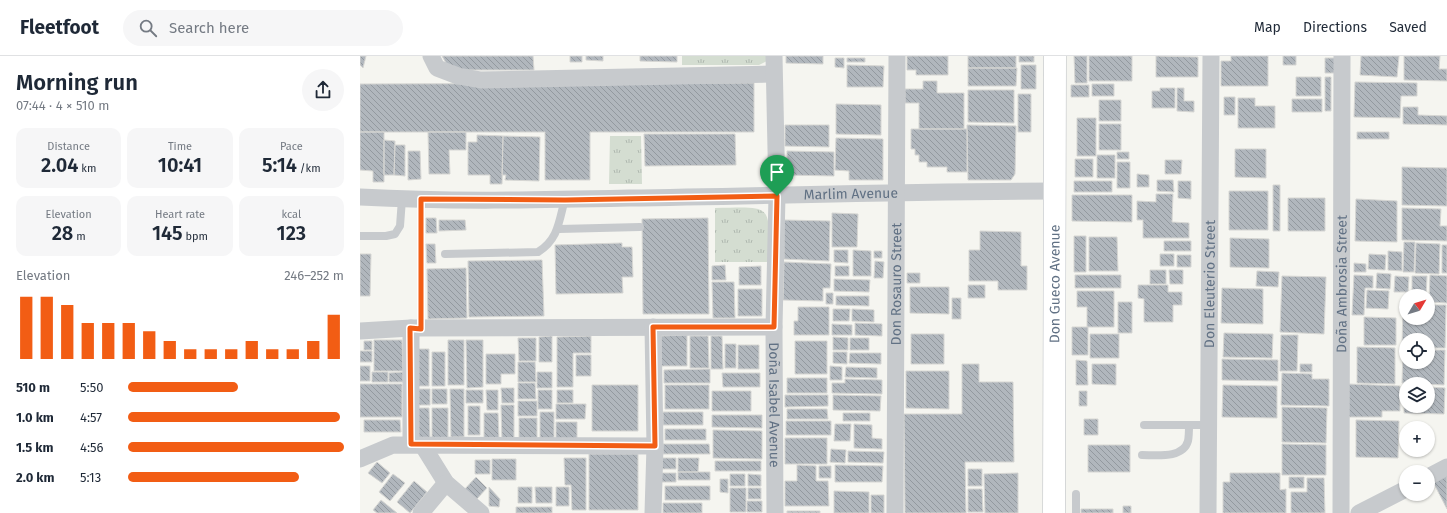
<!DOCTYPE html>
<meta charset="utf-8">
<style>
body{margin:0;font-family:"Fira Sans",sans-serif;background:#f6f6f7;color:#1f2937;height:100vh;display:flex;flex-direction:column;font-size:15px;white-space:nowrap}
*{box-sizing:border-box;margin:0}
p{font-size:13px;color:#747a83}
.icon{flex:none;width:22px;height:22px;fill:none;stroke:currentColor;stroke-width:2;stroke-linecap:round;stroke-linejoin:round}
.map{position:relative;flex:1;overflow:hidden}
.sheet{display:flex;flex-direction:column;background:#fff;width:360px}
.sheet>*{flex:none}
.needle{width:26px;rotate:52deg}
.fabs{position:absolute;left:1039px;top:233px;display:grid;gap:8px}
.fabs a{display:grid;place-items:center;width:36px;height:36px;border-radius:50%;background:#fff;box-shadow:0 1px 3px #0004;font-size:20px}
.pin{position:absolute;display:grid;place-items:center;width:34px;height:34px;color:#fff;margin:-41px -17px;border-radius:50% 50% 50% 0;rotate:-45deg;box-shadow:0 0 4px #0007}
.pin .icon{rotate:45deg}
.round{display:grid;place-items:center;flex:none;width:42px;height:42px;border-radius:21px;background:#f6f6f7}
.summary{display:flex;align-items:center;justify-content:space-between;height:68px;padding:0 16px}
h1{font-size:22px;font-weight:600;line-height:30px}
.figures{display:grid;grid-template-columns:repeat(3,1fr);gap:6px;height:68px;padding:4px 16px}
.figures div{display:grid;align-content:center;border-radius:10px;background:#f6f6f7;text-align:center}
.figures b{font-size:20px;font-weight:600}
.figures small{font-size:11px;font-weight:400}
.figures p{font-size:11px}
.chart{height:112px;padding:8px 16px}
.chart p{display:flex;justify-content:space-between}
.chart svg{width:100%;height:72px;margin-top:4px;stroke:#f25d14;stroke-width:6}
ul{padding:0 16px;list-style:none;font-size:13px}
li{display:grid;grid-template-columns:64px 48px 1fr;align-items:center;height:30px}
li i{height:10px;border-radius:5px;background:#f25d14}
header{display:flex;align-items:center;gap:24px;box-sizing:border-box;height:56px;padding:0 20px;background:#fff;border-bottom:1px solid #e0e1e3}
header strong{font-size:19px}
nav{display:flex;gap:22px;margin-inline-start:auto;font-size:14px}
.search{width:280px;height:36px;background:#f6f6f7;display:flex;align-items:center;gap:10px;box-sizing:border-box;padding:0 14px;border-radius:22px;color:#747a83;font-size:15px}
main{display:flex;flex:1;min-height:0}
.map>svg:first-child{display:block}
.grass{fill:url(#grass-tufts)}
.building{fill:url(#building-back-hatch);stroke:#d6d6d3}
.lines{fill:none;stroke-linecap:round;stroke-linejoin:round}
.secondary-casing{stroke:#b8bcc1;stroke-width:23}
.lane{stroke:#c7cacd;stroke-width:8}
.street{stroke:#c7cacd;stroke-width:17}
.secondary{stroke:#fff;stroke-width:22}
.route-casing{stroke:#fff;stroke-width:8}
.route{stroke:#f25d14;stroke-width:5}
.labels{text-anchor:middle;dominant-baseline:central;stroke-width:4;stroke-linejoin:round;paint-order:stroke}
.street-label{font-size:14px;fill:#617184;stroke:#fff}
</style>
<header>
<strong>Fleetfoot</strong>
<div class="search"><svg class="icon" aria-label="search" viewBox="0 0 24 24"><circle cx="10" cy="10" r="6"/><path d="M15 15l6 6"/></svg>Search here</div>
<nav><a>Map</a><a>Directions</a><a>Saved</a></nav>
</header>
<main>
<section class="sheet">
<div class="summary"><div><h1>Morning run</h1><p>07:44 · 4 × 510 m</p></div><a class="round"><svg class="icon" aria-label="share" viewBox="0 0 24 24"><path d="M12 15V3M7 8l5-5 5 5M5 13v7h14v-7"/></svg></a></div>
<div class="figures">
<div><p>Distance</p><b>2.04<small> km</small></b></div>
<div><p>Time</p><b>10:41</b></div>
<div><p>Pace</p><b>5:14<small> /km</small></b></div>
</div>
<div class="figures">
<div><p>Elevation</p><b>28<small> m</small></b></div>
<div><p>Heart rate</p><b>145<small> bpm</small></b></div>
<div><p>kcal</p><b>123</b></div>
</div>
<div class="chart"><p><span>Elevation</span>246–252 m</p>
<svg viewBox="0 0 160 44" preserveAspectRatio="none"><path d="M5 44V6M15 44V6M25 44V11M35 44V22M45 44V22M55 44V22M65 44V27M75 44V33M85 44V38M95 44V38M105 44V38M115 44V33M125 44V38M135 44V38M145 44V33M155 44V17"/></svg>
</div>
<ul>
<li><b>510 m</b>5:50<i style="width:51%"></i></li>
<li><b>1.0 km</b>4:57<i style="width:98%"></i></li>
<li><b>1.5 km</b>4:56<i style="width:100%"></i></li>
<li><b>2.0 km</b>5:13<i style="width:79%"></i></li>
</ul>
</section>
<div class="map">
<svg width="1087" height="457" viewBox="0 0 1087 457">
<defs>
<pattern id="grass-tufts" width="24" height="20" patternUnits="userSpaceOnUse"><rect width="24" height="20" fill="#d4ddd1"/><path d="M3 7l-1-3M5 7V3M7 7l1-3M15 17l-1-3M17 17v-4M19 17l1-3" fill="none" stroke="#afb8af"/></pattern>
<pattern id="building-back-hatch" width="6" height="6" patternUnits="userSpaceOnUse"><rect width="6" height="6" fill="#b1b7bd"/><path d="M-1 5l2 2M0 0l6 6M5-1l2 2" fill="none" stroke="#93999f"/></pattern>
</defs>
<rect width="100%" height="100%" fill="#f5f5f0"/>
<!-- grass -->
<path class="grass" d="M322,0H410L409,4L399,9H322Z
M250,80H281L282,128H249Z
M355,152C414,151 409,147 409,206H355Z"/>
<!-- building -->
<path class="building" d="M0,0H6L3,12L0,9Z
M82,0H173L174,14H86V7Z
M210,0H222V6H210Z
M226,0H243V5L226,4Z
M280,0H317V6L280,5Z
M426,0H463V8L426,7Z
M547,0H588V19H556V14H547Z
M608,0H656V12H608Z
M659,0H674V6H659Z
M714,0H727V27H715Z
M729,0H772V25H729Z
M796,0L838,1V21H796Z
M871,0H908V30H861V5H871Z
M923,0H936V9H923Z
M1001,0H1039L1037,21L1000,19Z
M1044,0H1080L1079,13H1087V25L1044,24Z
M475,2H484V12L475,11Z
M487,2H505V6H487Z
M965,2H975V17H965Z
M487,9L524,10L523,31H487Z
M661,9H676V33H661Z
M608,12H657L656,30H608Z
M936,21H961V40H936Z
M965,21H971V55H965Z
M563,25H577V37H604V73H559V47H545V33H563Z
M995,26L1057,27V40H1041L1040,62L994,61Z
M394,27V76H230V124H185V76H0V28Z
M732,28H754V40H732Z
M711,29H729V41H711Z
M800,32H815V52H792V35H800Z
M817,32H824V45H834V56L817,55Z
M608,34H654V67L608,66Z
M658,38H671V76H658Z
M864,41H875V59H864Z
M878,42H895V50H915V72H878Z
M932,43H962V56H932Z
M739,44H761V65H739Z
M476,48L521,49V79L476,78Z
M1043,51H1058V59L1087,60V69L1043,68Z
M717,62H736V100H717Z
M739,68H761V94H739Z
M425,69H469V91L425,90Z
M607,69L656,70L655,118L651,124H608Z
M551,73H607V116H587V111H567V106H559V99H555V93H551Z
M0,76H24V126H13V115L0,114Z
M68,76H106V94H89L90,118H69Z
M997,76H1029V83H997Z
M284,78H375L376,109L285,110Z
M117,79L143,80L142,128H130V119H108V86H117Z
M143,80L180,81L179,125L145,124L146,119H142Z
M476,82L523,83V124H489V115L475,114Z
M24,84L35,85L34,119H24Z
M35,89H45V120L34,119Z
M875,93H906V122L875,121Z
M48,95H60L61,123L48,124Z
M427,95L474,96V120L427,119Z
M757,96H769V103H757Z
M737,99H755V122H737Z
M715,103H733V121H715Z
M805,104H822L821,118H805Z
M757,106H770V132H757Z
M1042,111L1087,112V150L1042,149Z
M777,118L789,119V131H777Z
M797,124H813L814,136L797,135Z
M714,125H752V136H714Z
M818,125H831V143L818,142Z
M913,129H920V175H913Z
M869,135H908V174H869Z
M796,138H813L812,166L829,167V182H783V164H777V145L796,146Z
M712,139H772V166L712,165Z
M928,142H965V175H928Z
M996,143L1037,145V186L995,185Z
M1042,152L1081,153L1080,170H1087V185L1042,184Z
M472,157L498,158L497,191H472Z
M66,162H76L77,177H66Z
M348,162L349,258H283L282,163Z
M79,164H105L106,174L79,175Z
M424,164L470,165L469,205L424,203Z
M620,175L661,176V210H667V234H638V225H609V194H620Z
M714,180H726V216H714Z
M729,181H757L758,215H729Z
M870,182L909,183V212L870,211Z
M804,185H831V195H804Z
M1044,186H1055L1054,216H1043Z
M262,187V191H272L273,221H262L263,237L196,238L195,189Z
M1056,187L1080,188L1079,218L1055,217Z
M66,188H75L76,207H67Z
M1082,189H1087V217H1082Z
M474,194H488V207L474,206Z
M493,194L511,195V220H493Z
M514,195H522V202H514Z
M1028,195L1042,196V215L1028,214Z
M0,198H11L10,240H0Z
M800,198H814V210H800Z
M1009,198L1026,199L1025,214L1008,213Z
M817,199H831V211H817Z
M182,204L184,260L109,261L108,205Z
M515,205L524,206L523,222H514Z
M424,206L471,208L470,232H463V245L423,244Z
M994,207L1006,208V216H994Z
M365,209L366,224H352V210Z
M401,210V229H379V211Z
M475,210H489V220H475Z
M106,212L107,262L68,263L67,213Z
M790,214H806V228H790Z
M809,214H823V228H810Z
M897,215L919,216L918,231L896,230Z
M547,217H560V227H547Z
M1017,217L1031,218L1030,233L1016,232Z
M715,219H761V232H715Z
M994,219L1013,220V232H1005L1004,259H992Z
M1070,219L1087,220V247L1069,246Z
M922,220L966,221L964,278L920,276Z
M1035,220L1049,221L1048,236H1034Z
M1052,220H1067L1066,240H1052Z
M474,223L510,224L509,236L474,235Z
M352,226H374L375,262H353Z
M608,229H625V242H608Z
M778,229H808V236H822V249H813V266H784V243L778,242Z
M550,231H589V258L550,257Z
M862,232L903,233V268L861,267Z
M378,233H402V260H378Z
M1007,234L1029,235L1028,253L1006,252Z
M717,235H754V271H727V251H717Z
M466,237H473V248H466Z
M476,240H509V250L476,249Z
M592,242H601V263H592Z
M758,246H772V277H758Z
M1043,248H1046V262H1068V249H1086L1085,292H1068V284H1046V291H1042Z
M438,251H469V279H434V265H438Z
M473,253H490L489,265H473Z
M492,253L514,254V266L492,265Z
M1004,261L1036,262V289H1004Z
M495,267L522,268V280L495,279Z
M472,268L492,269V279H472Z
M712,271H728V299H712Z
M864,277L913,278L912,302L863,301Z
M551,278H584V308H551Z
M730,278H759V302H730Z
M327,279V310H301V280Z
M921,279H938L937,315H920Z
M192,280V306H179V281Z
M231,280V297H213V331H197V281Z
M330,280H348L349,312H330Z
M351,280H362L363,313H351Z
M473,281L488,282V294H473Z
M158,282H176V305H159Z
M490,282H509V294H490Z
M14,284H42L43,315H14Z
M88,284H104V329H88Z
M106,284H123V331L107,332Z
M4,285H12V294H4Z
M435,285H467V318H435Z
M365,288H376V312H365Z
M378,289H399V313H378Z
M997,291L1035,292V328L997,327Z
M55,293H69V330H55Z
M1043,293L1046,294V306H1068V294H1085L1084,329L1042,327Z
M0,295H12V306H0Z
M72,296H85V330H72Z
M473,296H487V308L473,307Z
M490,297H521V308L489,307Z
M126,298H155V318H141V328H126Z
M216,299H231V320H216Z
M862,303L918,304V325L862,324Z
M716,304L727,305L728,329H716Z
M158,306H175L176,326H158Z
M602,308H619V326H653L654,406H605L606,457H545L544,358H602Z
M732,308H756V329L732,328Z
M940,308H952V316H940Z
M0,310H10V325H0Z
M470,310L482,311V324H470Z
M486,311L517,312V322L485,321Z
M350,313V327H304V314Z
M546,315H589V353L546,352Z
M12,316H28V326H12Z
M43,316V326H29V317Z
M177,316H192V332H177Z
M362,317H400V331H363Z
M922,317L952,318V323H969V350L921,349Z
M427,322H467V337H427Z
M485,323L522,324V338L472,337V327H485Z
M158,327H175L176,343H158Z
M0,328H42V361H0Z
M988,328L1040,330V355H1022V361H988Z
M232,329H278V375H232Z
M305,329H349V353H305Z
M863,329L917,330V362L862,361Z
M1044,330H1046V350H1068V331L1085,332L1084,358L1044,357Z
M141,332H154V347H142Z
M57,333H70V349H57Z
M72,333H87V348H72Z
M90,333H104V381H91Z
M106,334H123V347H106Z
M126,334H138V354H127Z
M178,334H192V353H178Z
M197,334H213V347H197Z
M352,335H391V355H352Z
M719,335H727V350H719Z
M425,339H468V350L425,351Z
M473,339L521,340L520,355L473,354Z
M158,345H177V360H158Z
M196,348H226L225,363H196Z
M141,349H154V385H142Z
M108,350H120V379H108Z
M922,351L967,352L966,387L922,386Z
M55,352H69L70,383H55Z
M72,352H88V382H72Z
M427,353H467L468,363H427Z
M180,356H194V386L180,385Z
M303,356H343V369H303Z
M124,357H138L139,383H124Z
M483,357H510V365H483Z
M352,359H402V372L352,371Z
M159,362H177V385H159Z
M724,363H738V379H724Z
M4,364H40L41,376H4Z
M996,364L1039,365L1038,402L996,401Z
M426,365H471V379H426Z
M196,366H217V384H196Z
M475,368H491L490,385H474Z
M494,368L512,369V382L522,383V393L494,392Z
M305,373H346V384H305Z
M353,374L402,375V403L353,402Z
M425,382H467V408H425Z
M303,388H349L350,398H303Z
M922,388L966,389V419H922Z
M728,389H770V416H728Z
M471,393L486,394L485,407L470,406Z
M488,395L524,396L523,407L488,406Z
M229,398H278V454H229Z
M204,402H226V454H212L211,429H205Z
M301,402H316V413H302Z
M318,402H339L338,416H318Z
M132,403H156V424H132Z
M115,404H130V418H115Z
M355,405H401V415H355Z
M17,406L30,417L22,427L8,417Z
M437,409L456,410V425H468L469,450H425V425H437Z
M475,409L523,410L522,426H475Z
M459,410H471V422H459Z
M608,413H622V430H608Z
M318,416H350V424H318Z
M301,417H316V426H301Z
M658,417V457H625L624,418Z
M870,417H920V434L926,433V457H863V426H870Z
M33,418L45,427L30,445L19,436Z
M370,418H385V430H370Z
M388,418L401,419V430H388Z
M1087,419V453L1073,426Z
M116,421L127,432L114,446L103,435Z
M929,421H944V432H929Z
M947,422H964L965,457H931V436H947Z
M360,423H368V437L360,436Z
M54,425L67,436L50,457L37,446Z
M305,430H350V444H305Z
M129,431L140,443L139,451L129,450Z
M158,431H172V447H158Z
M175,431H192V447H176Z
M196,431H209V450H196Z
M370,432H386V456H370Z
M388,432H401V443H388Z
M608,433H622L623,456H608Z
M474,435L509,436V457H474Z
M511,439H524V457H511Z
M21,444L37,457H17L13,454Z
M387,445H402V456H387Z
M303,447H342V457H303Z
M763,450H771V457H763Z
M156,451H192V457H156Z
M721,453H753V457H721Z
M427,455H460V457H427Z"/>
<g class="lines">
<!-- secondary casing -->
<g class="secondary-casing">
<g id="secondary">
<path id="s6" d="M694,457L695,0"/>
</g>
</g>
<!-- lane -->
<path class="lane" d="M199,173L280,171
M0,180H26L35,178L40,170L42,143
M85,198L178,196C199,183 199,164 205,143
M61,273V143
M784,369H848
M782,399C796,399 823,403 828,385C829,380 829,374 829,369
M716,438V457"/>
<!-- street -->
<g class="street">
<path d="M71,0L77,12L98,20L121,24L413,18"/>
<path id="s1" d="M414,0L417,140L414,271L415,457"/>
<path id="s2" d="M0,141C89,146 179,144 269,142C410,140 552,135 694,135"/>
<path d="M51,272V388"/>
<path d="M0,275L51,272L414,271"/>
<path d="M63,390L86,427L121,457"/>
<path d="M0,403L33,389L295,390"/>
<path d="M1068,421L1087,411"/>
<path d="M61,457L86,427"/>
<path d="M293,457L295,390L293,271"/>
<path id="s3" d="M535,457L537,0"/>
<path id="s4" d="M848,457L851,0"/>
<path id="s5" d="M981,457L982,0"/>
<path d="M999,457L1046,433"/>
</g>
<!-- secondary -->
<use href="#secondary" class="secondary"/>
</g>
<g class="lines">
<!-- route casing -->
<g class="route-casing">
<path id="route" d="M417,140L414,271H293L295,390L51,388L50,272L61,273V143L205,144Z"/>
</g>
<!-- route -->
<use href="#route" class="route"/>
</g>
<g class="labels">
<!-- street labels -->
<g class="street-label">
<text stroke="none"><textPath href="#s2" startOffset="491">Marlim Avenue</textPath></text>
<text stroke="none"><textPath href="#s6" startOffset="229">Don Gueco Avenue</textPath></text>
<text stroke="none"><textPath href="#s4" startOffset="229">Don Eleuterio Street</textPath></text>
<text stroke="none"><textPath href="#s3" startOffset="229">Don Rosauro Street</textPath></text>
<text stroke="none"><textPath href="#s5" startOffset="229">Doña Ambrosia Street</textPath></text>
<text stroke="none"><textPath href="#s1" startOffset="349">Doña Isabel Avenue</textPath></text>
</g>
</g>
</svg>
<div class="fabs">
<a><svg class="needle" viewBox="-14 -14 28 28"><path d="M0-13l5 13h-10z" fill="#e53935"/><path d="M0 13l5-13h-10z" fill="#747a83"/></svg></a>
<a><svg class="icon" aria-label="locate" viewBox="0 0 24 24"><circle cx="12" cy="12" r="6"/><path d="M12 2v4M12 18v4M2 12h4M18 12h4"/></svg></a>
<a><svg class="icon" aria-label="layers" viewBox="0 0 24 24"><path d="M12 4l9 5-9 5-9-5zM3 14l9 5 9-5"/></svg></a>
<a>+</a>
<a>−</a>
</div>
<div class="pin" style="left:417px;top:140px;background:#1e9e55"><svg class="icon" aria-label="arrive" viewBox="0 0 24 24"><path d="M6 21V4h12l-3 4 3 4H6"/></svg></div>
</div>
</main>
